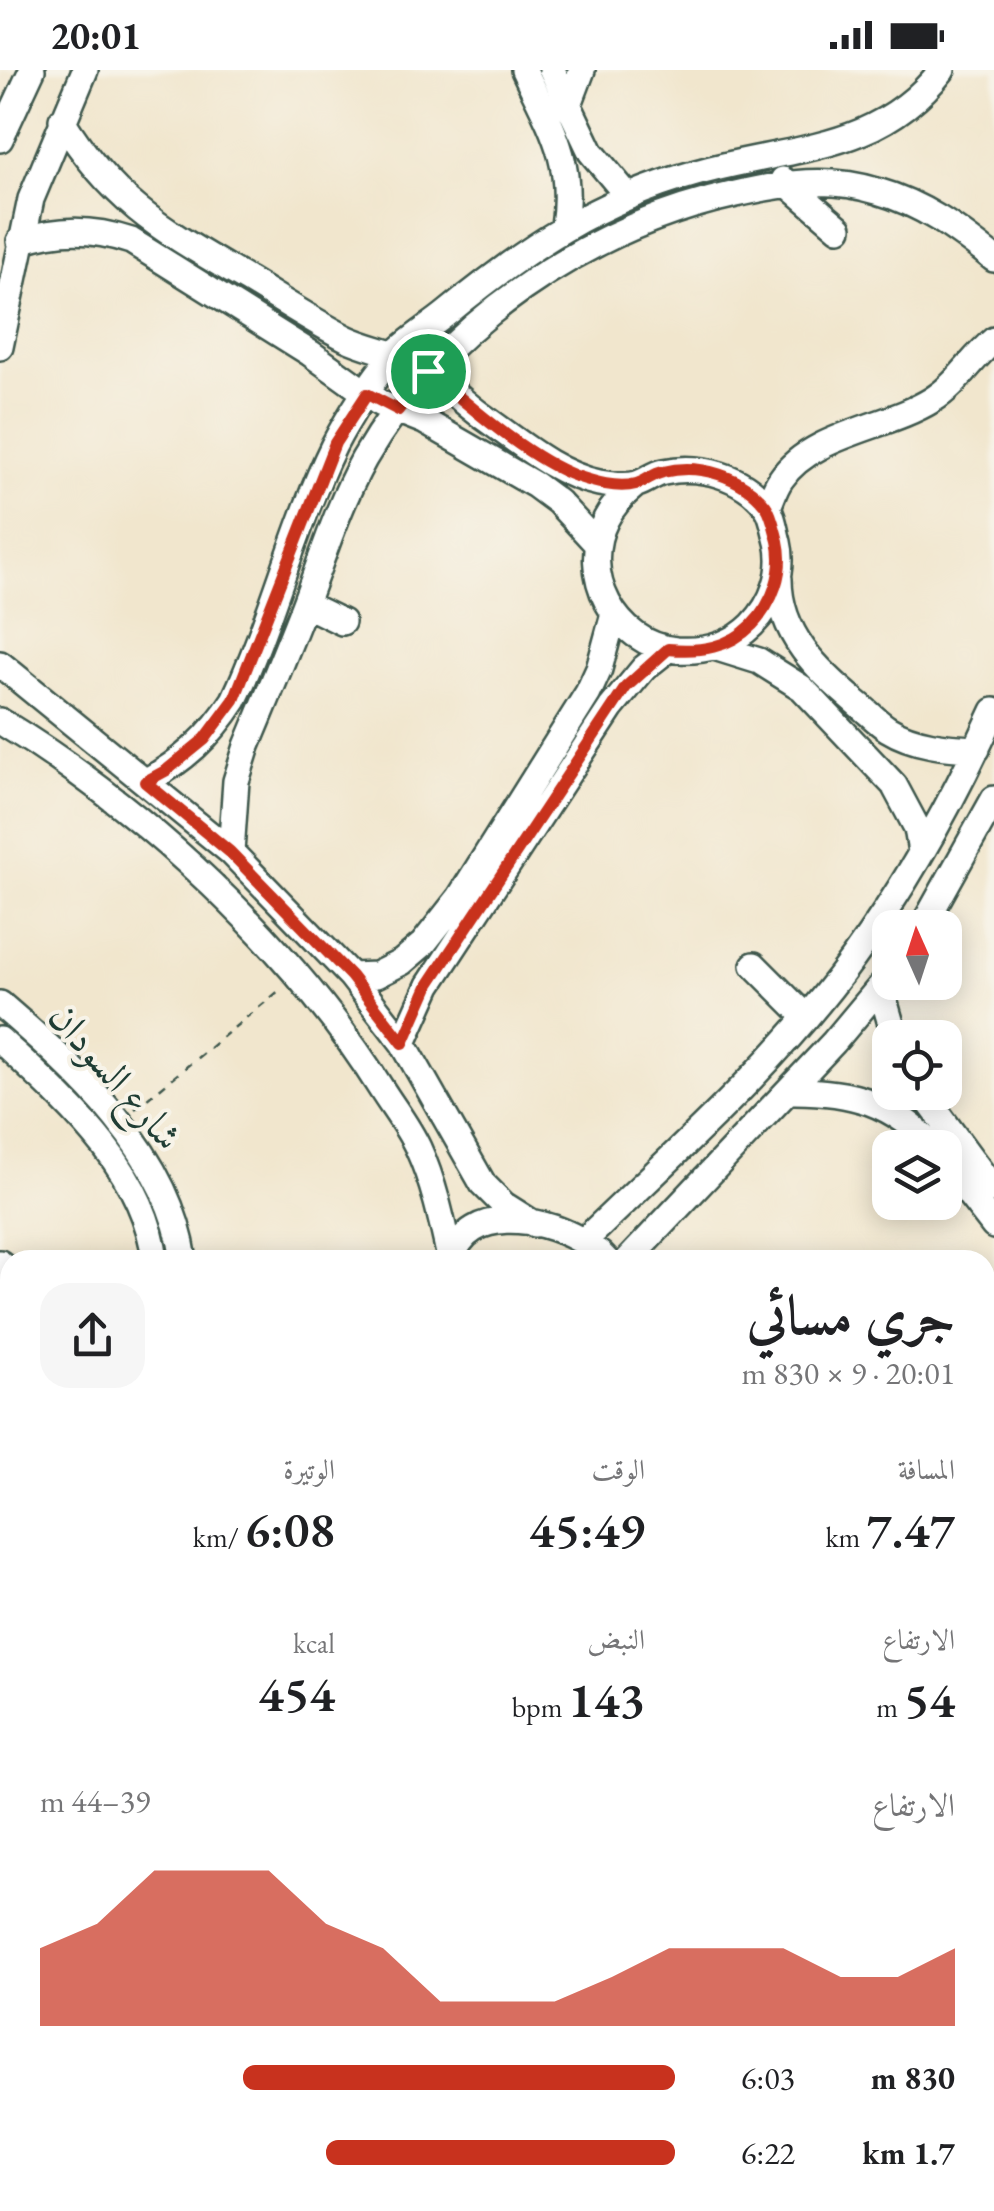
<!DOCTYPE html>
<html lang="ar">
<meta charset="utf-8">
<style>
body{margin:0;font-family:"EB Garamond",Amiri,serif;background:#f6f6f6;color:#202124;direction:rtl;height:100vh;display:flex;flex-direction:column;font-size:38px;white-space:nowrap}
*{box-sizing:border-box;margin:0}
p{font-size:32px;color:#757577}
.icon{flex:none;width:55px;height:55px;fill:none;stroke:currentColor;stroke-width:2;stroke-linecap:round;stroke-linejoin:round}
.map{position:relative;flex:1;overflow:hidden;direction:ltr}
.side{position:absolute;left:0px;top:1180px;width:995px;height:962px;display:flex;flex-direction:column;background:#fff;border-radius:30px 30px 0 0;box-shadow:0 5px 25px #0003;direction:rtl}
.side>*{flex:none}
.needle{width:65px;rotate:357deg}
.controls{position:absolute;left:872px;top:840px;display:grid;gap:20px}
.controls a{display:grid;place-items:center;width:90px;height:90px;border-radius:20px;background:#fff;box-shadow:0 5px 25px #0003;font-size:50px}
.pin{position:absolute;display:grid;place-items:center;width:85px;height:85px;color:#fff;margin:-42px;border:5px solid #fff;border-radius:50%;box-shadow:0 2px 10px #0007}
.round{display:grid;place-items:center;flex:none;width:105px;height:105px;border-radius:30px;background:#f6f6f6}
.head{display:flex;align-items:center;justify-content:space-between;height:170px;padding:0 40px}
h1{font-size:55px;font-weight:600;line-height:75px}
.figures{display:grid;grid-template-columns:repeat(3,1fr);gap:15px;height:170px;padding:10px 40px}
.figures div{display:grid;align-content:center}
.figures b{font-size:50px;font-weight:600}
.figures small{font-size:28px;font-weight:400}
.figures p{font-size:28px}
.chart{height:280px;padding:20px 40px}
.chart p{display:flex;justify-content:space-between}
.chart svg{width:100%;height:180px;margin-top:10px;fill:#c8321e;opacity:.7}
ul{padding:0 40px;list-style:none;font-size:32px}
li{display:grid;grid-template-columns:160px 120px 1fr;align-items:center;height:75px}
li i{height:25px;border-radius:12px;background:#c8321e}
.status{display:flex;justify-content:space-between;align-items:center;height:70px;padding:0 50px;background:#fff;direction:ltr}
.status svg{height:28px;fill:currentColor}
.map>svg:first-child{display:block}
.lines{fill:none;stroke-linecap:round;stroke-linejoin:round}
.minor-casing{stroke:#3e564b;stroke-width:30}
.path{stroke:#3e564b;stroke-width:2.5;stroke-dasharray:8 8;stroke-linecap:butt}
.minor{stroke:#fff;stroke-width:25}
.route-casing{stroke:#fff;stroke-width:20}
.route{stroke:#c8321e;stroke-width:12}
.labels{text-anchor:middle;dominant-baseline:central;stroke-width:8;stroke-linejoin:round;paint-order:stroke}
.street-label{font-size:40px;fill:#1f3d34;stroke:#f7f3e8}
</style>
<div class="status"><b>20:01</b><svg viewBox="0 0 49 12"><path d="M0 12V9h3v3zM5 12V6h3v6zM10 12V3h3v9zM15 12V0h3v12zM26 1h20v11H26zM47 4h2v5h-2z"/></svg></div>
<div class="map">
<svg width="994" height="2141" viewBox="0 0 994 2141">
<rect width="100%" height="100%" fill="#f7f3e8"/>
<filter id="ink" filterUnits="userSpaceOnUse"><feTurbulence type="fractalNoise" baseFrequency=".01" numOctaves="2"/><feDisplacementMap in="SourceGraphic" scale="20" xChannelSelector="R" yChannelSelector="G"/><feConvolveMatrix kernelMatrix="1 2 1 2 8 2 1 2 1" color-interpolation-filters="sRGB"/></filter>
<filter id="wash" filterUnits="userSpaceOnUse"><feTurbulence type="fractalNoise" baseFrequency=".0048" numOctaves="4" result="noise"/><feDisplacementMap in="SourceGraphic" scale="40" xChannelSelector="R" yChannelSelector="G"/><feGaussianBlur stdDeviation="2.25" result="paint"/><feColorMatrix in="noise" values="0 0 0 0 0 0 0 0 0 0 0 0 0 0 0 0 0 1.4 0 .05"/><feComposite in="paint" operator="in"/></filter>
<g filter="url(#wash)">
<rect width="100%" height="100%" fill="#f1e6cd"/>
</g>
<g filter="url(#ink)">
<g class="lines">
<!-- minor casing -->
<g class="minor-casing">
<path id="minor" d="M524,0C551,57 574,91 564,156
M552,0L591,82L627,125
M568,37L582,0
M62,50C115,136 165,161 248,210C281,230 313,251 346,268C367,278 389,281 410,291C437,304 458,329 482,346C518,371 555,404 599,413C609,415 627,417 637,414C647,411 654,404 664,402C700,394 743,406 766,436C773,444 775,462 778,472C785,501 773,534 752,555C732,575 704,582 676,580C615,574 578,503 606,449C613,435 623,425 635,415
M0,69L32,0
M783,110L839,158
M20,171C60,158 91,158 131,171L310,283L381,334L424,351L535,415L558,432L597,474
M0,277L31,129L85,0
M768,437C772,428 775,417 781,409C811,364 887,358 932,330C957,315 972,288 994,270
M779,509C779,564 818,601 858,634C868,642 877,652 888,659C914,675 947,678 977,679
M305,534L342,552
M714,577L759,591L802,618L894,715L917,758L921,782
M0,594L231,782L351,906L403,973L483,1114L504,1135L534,1154
M0,651C145,739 292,876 382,1020C394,1039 409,1058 418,1078C434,1113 442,1151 450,1188
M145,712C183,691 211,666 234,630C273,547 294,456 334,375C348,348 373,308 393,286C408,270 430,257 447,243C526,178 596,131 696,103C788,76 877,84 942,0
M231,782L236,711L247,676C266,630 286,583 304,536C323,486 338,436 364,389C441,255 585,157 736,124C783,113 830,106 877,121C923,134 958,160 994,189
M922,858L994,729
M754,895L806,947
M351,906L376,905L402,892L423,874L460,827L588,623L599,599L614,544
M881,919L895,968
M0,934C78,1001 169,1083 184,1190
M0,970C63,1029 145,1098 155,1190
M403,973L429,915L611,638L644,598L668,579
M789,1021C850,1020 893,1032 935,1078
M922,1022L994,1120
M945,1093L994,1156
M585,1170C677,1081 778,992 854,887C909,811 955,727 994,641
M450,1190C455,1178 462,1166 474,1159C511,1137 579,1160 606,1190
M628,1190L834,972L890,905
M0,1193L10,1202
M0,1224L10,1233
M0,1506L10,1513
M0,1543L10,1549
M0,1703L10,1714
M985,1804L994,1793
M0,1849L10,1826
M985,1888L994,1877
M985,1964L994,1971
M985,1992L994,1997
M0,2076L10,2072
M479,2132L502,2141
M536,2132L557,2141
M30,2141L32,2132
M73,2141L75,2132
M320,2141L322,2132
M349,2141L354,2132
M806,2141L809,2132
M845,2141L849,2132"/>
</g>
<!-- path -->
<path class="path" d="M135,1039L280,920"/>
<!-- minor -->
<use href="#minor" class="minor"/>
</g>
</g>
<g class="lines" filter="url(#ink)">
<!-- route casing -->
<g class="route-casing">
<path id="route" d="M428,301C469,335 526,387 576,406C594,412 617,419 636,414C645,412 653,404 663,402C700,393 742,406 766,436C772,444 775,461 778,471C785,501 773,533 752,555C729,578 700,582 668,579L626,617L429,914L403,973L351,906L230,782L145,712L167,700L205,669L234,630L335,373L367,324L398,340Z"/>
</g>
<!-- route -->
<use href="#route" class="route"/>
</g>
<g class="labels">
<!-- street labels -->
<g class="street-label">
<text transform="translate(116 1006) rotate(49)">شارع السودان</text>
</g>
</g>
</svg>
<div class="controls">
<a><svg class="needle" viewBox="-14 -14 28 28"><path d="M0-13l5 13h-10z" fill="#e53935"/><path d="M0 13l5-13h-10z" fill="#757577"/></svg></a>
<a><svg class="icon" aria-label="locate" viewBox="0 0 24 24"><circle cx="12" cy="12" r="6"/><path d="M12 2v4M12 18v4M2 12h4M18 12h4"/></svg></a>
<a><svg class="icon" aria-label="layers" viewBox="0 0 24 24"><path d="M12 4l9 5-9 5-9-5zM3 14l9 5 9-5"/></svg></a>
</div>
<div class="pin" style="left:428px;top:301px;background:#1e9e55"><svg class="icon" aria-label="arrive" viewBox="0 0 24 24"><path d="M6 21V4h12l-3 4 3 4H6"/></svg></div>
<section class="side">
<div class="head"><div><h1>جري مسائي</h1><p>20:01 · 9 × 830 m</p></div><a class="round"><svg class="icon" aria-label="share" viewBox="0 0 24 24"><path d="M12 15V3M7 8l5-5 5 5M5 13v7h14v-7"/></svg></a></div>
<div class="figures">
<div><p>المسافة</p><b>7.47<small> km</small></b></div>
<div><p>الوقت</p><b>45:49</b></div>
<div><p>الوتيرة</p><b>6:08<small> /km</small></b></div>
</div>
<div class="figures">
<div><p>الارتفاع</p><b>54<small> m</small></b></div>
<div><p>النبض</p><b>143<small> bpm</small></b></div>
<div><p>kcal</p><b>454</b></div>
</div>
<div class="chart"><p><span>الارتفاع</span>39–44 m</p>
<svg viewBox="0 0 160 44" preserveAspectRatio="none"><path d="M0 44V25L10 19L20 6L30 6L40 6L50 19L60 25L70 38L80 38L90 38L100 32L110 25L120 25L130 25L140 32L150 32L160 25V44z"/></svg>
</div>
<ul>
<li><b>830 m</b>6:03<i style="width:68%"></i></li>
<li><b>1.7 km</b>6:22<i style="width:55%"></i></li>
</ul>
</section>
</div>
